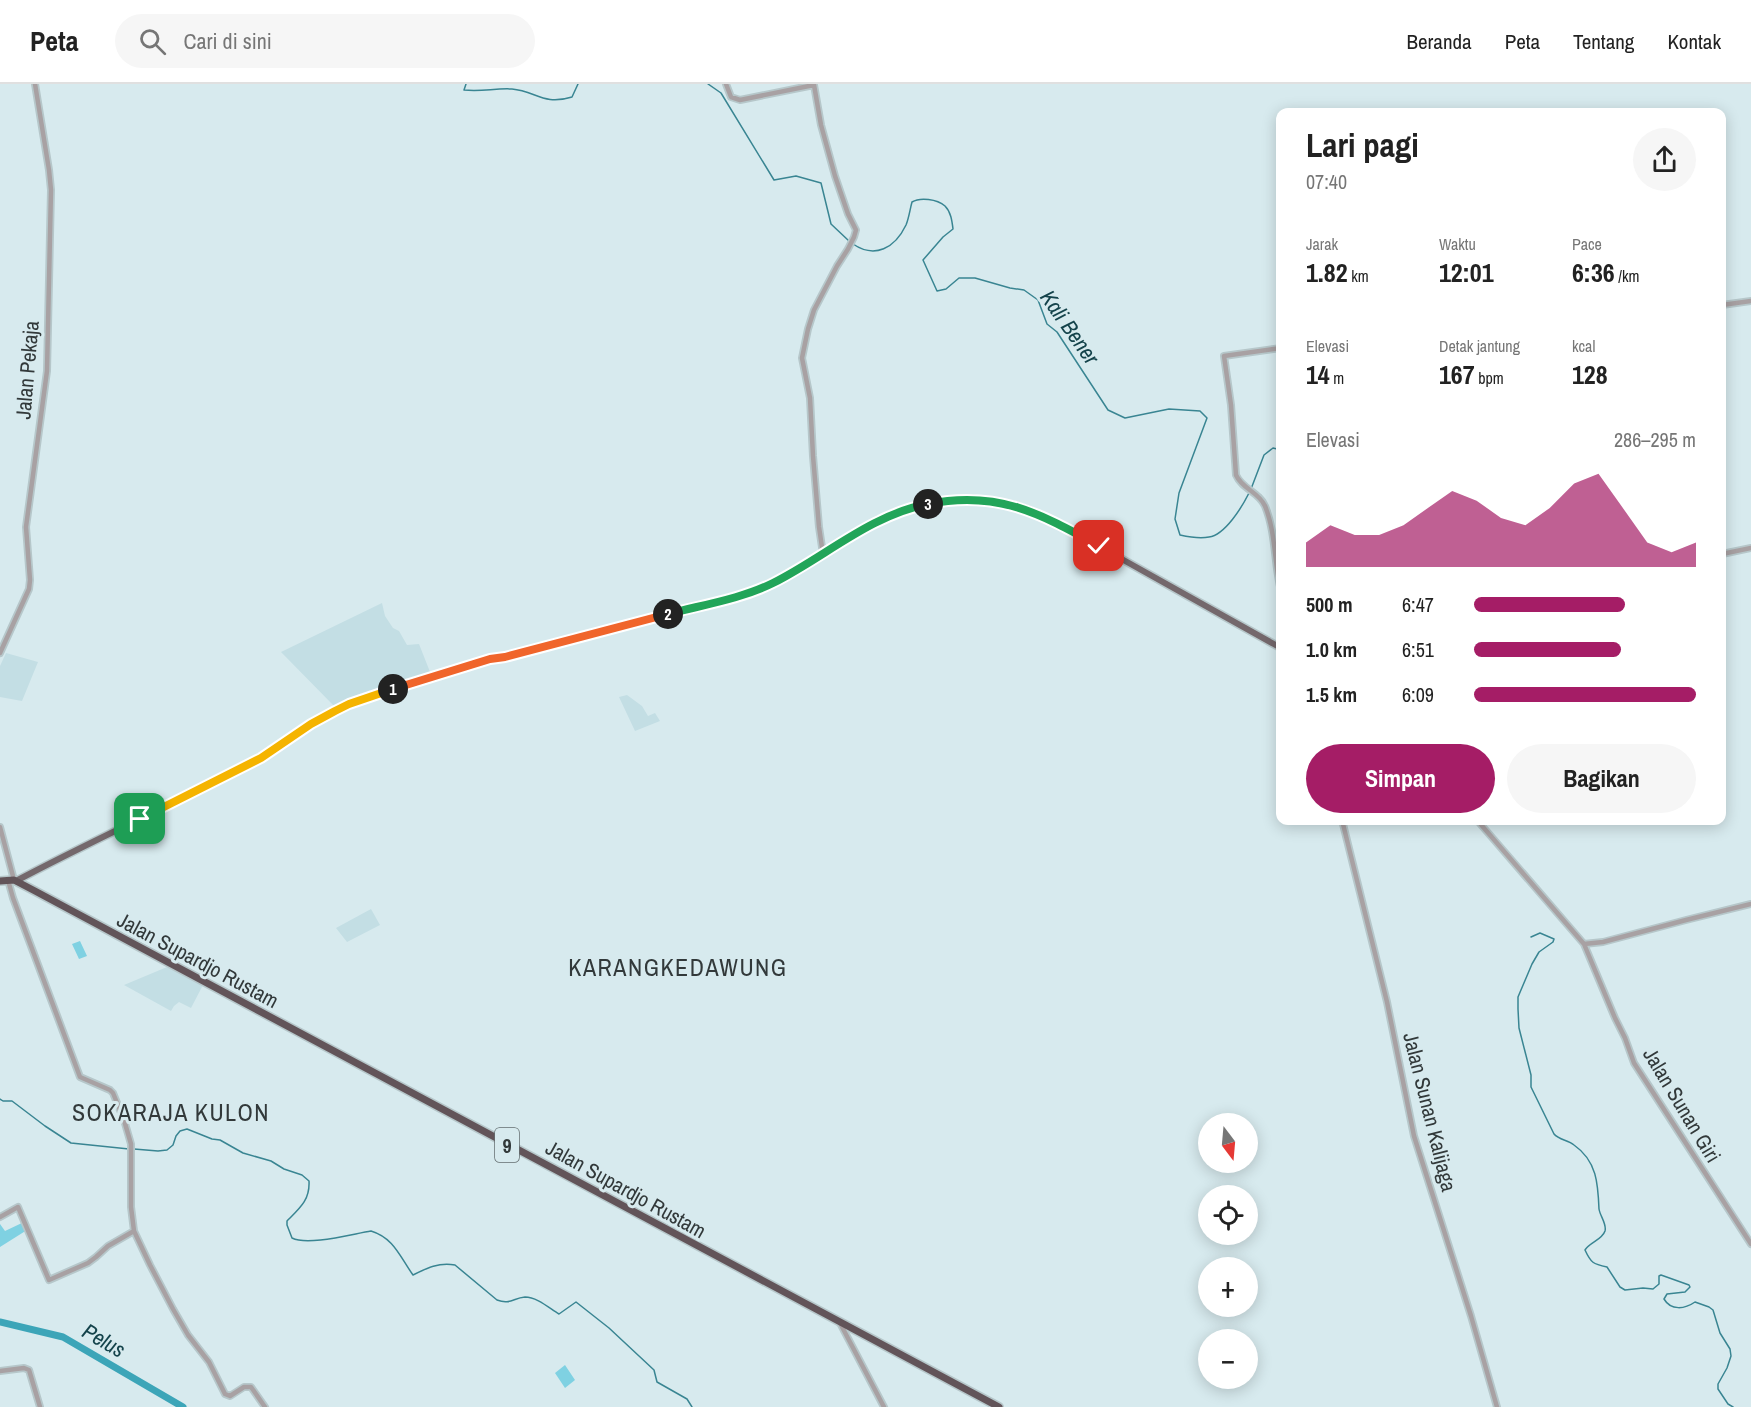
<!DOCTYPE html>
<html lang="id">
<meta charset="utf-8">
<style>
body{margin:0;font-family:"Archivo Narrow",sans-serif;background:#f6f6f6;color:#222;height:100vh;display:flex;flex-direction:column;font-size:22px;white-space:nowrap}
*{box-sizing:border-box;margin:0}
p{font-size:20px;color:#767676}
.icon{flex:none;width:33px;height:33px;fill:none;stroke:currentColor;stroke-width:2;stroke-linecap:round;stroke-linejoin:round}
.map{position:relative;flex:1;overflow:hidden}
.panel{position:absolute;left:1276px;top:24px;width:450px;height:717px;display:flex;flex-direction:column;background:#fff;border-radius:12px;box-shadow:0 3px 15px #0003}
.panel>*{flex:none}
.needle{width:39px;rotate:164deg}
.buttons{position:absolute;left:1198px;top:1029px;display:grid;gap:12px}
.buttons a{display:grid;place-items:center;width:60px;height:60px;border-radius:50%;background:#fff;box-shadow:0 3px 15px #0003;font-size:30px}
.pin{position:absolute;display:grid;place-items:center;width:51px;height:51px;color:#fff;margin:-26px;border-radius:12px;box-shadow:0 3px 9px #0006}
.km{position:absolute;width:30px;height:30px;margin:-15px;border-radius:50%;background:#222;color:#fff;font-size:16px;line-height:30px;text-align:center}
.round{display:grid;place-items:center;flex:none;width:63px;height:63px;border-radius:32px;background:#f6f6f6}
.headline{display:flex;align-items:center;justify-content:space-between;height:102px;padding:0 30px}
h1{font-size:33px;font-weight:700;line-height:45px}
.stats{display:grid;grid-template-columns:repeat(3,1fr);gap:9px;height:102px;padding:6px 30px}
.stats div{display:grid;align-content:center}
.stats b{font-size:26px;font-weight:700}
.stats small{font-size:16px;font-weight:400}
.stats p{font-size:16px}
.chart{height:168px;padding:12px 30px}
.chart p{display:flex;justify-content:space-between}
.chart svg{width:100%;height:108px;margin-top:6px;fill:#a51d66;opacity:.7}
.primary-button{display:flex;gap:12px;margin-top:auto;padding:12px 30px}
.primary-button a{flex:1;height:69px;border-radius:36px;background:#a51d66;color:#fff;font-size:24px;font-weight:700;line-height:69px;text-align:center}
.primary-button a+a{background:#f6f6f6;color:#222}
ul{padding:0 30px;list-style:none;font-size:20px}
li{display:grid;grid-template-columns:96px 72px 1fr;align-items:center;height:45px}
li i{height:15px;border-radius:8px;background:#a51d66}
header{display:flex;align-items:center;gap:36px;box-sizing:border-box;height:84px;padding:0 30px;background:#fff;border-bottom:2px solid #e0e0e0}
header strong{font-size:28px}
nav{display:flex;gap:33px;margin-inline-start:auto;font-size:21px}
.search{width:420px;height:54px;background:#f6f6f6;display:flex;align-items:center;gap:15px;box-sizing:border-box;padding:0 21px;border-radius:33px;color:#767676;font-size:22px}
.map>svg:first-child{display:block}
.built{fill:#c3dee4}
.green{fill:#7fd1e2}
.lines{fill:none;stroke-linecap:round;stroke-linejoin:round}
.stream{stroke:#398592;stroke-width:1.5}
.river{stroke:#3ca5b8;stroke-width:7}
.minor-casing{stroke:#b6c7ca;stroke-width:8}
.major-casing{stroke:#b6c7ca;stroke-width:9}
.highway-casing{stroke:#b6c7ca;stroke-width:10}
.minor{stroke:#a8a1a3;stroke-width:4.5}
.major{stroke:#74686c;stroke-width:6}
.highway{stroke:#625459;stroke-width:7}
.split-1-casing{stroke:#fff;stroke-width:12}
.split-2-casing{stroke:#fff;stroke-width:12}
.split-3-casing{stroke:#fff;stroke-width:12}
.split-4-casing{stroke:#fff;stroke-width:12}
.split-1{stroke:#f5b400;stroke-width:8}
.split-2{stroke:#f0652b;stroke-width:8}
.split-3{stroke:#22a559;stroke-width:8}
.split-4{stroke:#22a559;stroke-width:8}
.labels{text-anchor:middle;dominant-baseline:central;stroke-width:6;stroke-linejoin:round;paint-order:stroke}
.shield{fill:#d7eaee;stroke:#646e70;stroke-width:1.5}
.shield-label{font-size:20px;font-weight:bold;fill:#32393a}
.street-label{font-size:21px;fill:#32393a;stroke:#d7eaee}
.water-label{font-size:22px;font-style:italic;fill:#14434b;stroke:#d7eaee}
.quarter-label{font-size:24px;letter-spacing:1.5px;fill:#32393a;stroke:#d7eaee}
</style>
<header>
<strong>Peta</strong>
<div class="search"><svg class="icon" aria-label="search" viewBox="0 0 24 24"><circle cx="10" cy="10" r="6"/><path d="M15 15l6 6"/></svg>Cari di sini</div>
<nav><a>Beranda</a><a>Peta</a><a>Tentang</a><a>Kontak</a></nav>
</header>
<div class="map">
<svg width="1751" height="1323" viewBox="0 0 1751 1323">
<rect width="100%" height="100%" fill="#d7eaee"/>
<!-- built -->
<path class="built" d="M382,519L385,532L393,544L399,547L407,561L419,560L432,593L335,623L281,568Z
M6,569L38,578L22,617L0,613V582Z
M627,611L642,622L648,632L655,629L660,637L635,647L619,613Z
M371,825L380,841L347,858L336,844Z
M167,883L203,901L191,924L179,918L174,922L171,927L124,901Z"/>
<!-- green -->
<path class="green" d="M80,857L87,872L79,875L72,860Z
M24,1138L27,1146L0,1163V1140L5,1147Z
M565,1281L575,1296L565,1304L555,1289Z"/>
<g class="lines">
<!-- stream -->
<path class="stream" d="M466,0L464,6C482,8 495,4 512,5C536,7 543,22 572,13L578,0
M708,0L721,9L774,96L796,92L821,99L831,140L849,157
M853,160C875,175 895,164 906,141C909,134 910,125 912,118C920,113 937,115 945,122C951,128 952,137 953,145L943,153L923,176L937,207L946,205L959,194H975L1010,204L1024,206L1038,216L1047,240L1057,248L1108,326L1125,334L1169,325L1200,327L1207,334L1179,409L1175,435L1180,451C1189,453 1199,455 1209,453C1225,451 1242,423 1249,409
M1251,405L1264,371L1273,364L1281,366
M1531,853L1540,849L1554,855L1553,858L1539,868L1532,880L1518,913V925L1519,944L1531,991V1003L1554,1050C1559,1056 1568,1056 1574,1061C1597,1077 1598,1100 1599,1125C1600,1132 1607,1140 1605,1147C1602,1156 1590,1158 1585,1166C1591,1179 1593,1180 1607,1183L1620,1203L1625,1206L1643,1204L1653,1205L1659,1200V1192L1661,1191L1689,1201L1690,1203L1685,1208L1667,1210L1664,1215C1671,1227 1685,1225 1695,1218L1709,1223L1713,1226L1720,1249L1730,1265L1731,1272L1727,1284L1718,1300V1305L1728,1320L1733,1323
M0,1015L3,1017H12L45,1042L71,1059L129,1065
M134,1065L158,1067L167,1066L173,1061L176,1052L180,1047L187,1045L212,1055L220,1056L243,1069L271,1077L284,1085L302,1091L309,1097C310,1116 300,1124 287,1137V1141L292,1154C308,1162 352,1150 371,1147C394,1154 400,1173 413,1191C427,1184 439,1178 455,1181L497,1216C510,1221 513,1214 525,1213C537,1213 549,1224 559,1230L576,1218L609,1244L654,1286L657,1298L687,1315L692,1323"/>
<!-- river -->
<path class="river" d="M0,1238L63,1253L183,1323"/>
<!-- minor casing -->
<g class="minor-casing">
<path id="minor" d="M726,0L731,13L740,16L814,1L821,41L835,92L848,130L856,146L854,153L848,165L837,182L814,226L808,245L802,274L810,314L813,372L819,443L823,470
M1722,221L1751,217
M1281,264L1224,272L1231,321L1236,391C1242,405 1259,408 1265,422C1276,449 1274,479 1281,507
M1722,470L1751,464
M0,569L29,505L30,496L26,443L47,287L51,106L49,86L35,0
M1342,736L1387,918L1414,1052L1471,1232L1497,1323
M1477,736L1584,860L1603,858L1686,836L1751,820
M0,743L14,796
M8,796L13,814L80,993L110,1006L113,1009L124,1036L131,1060V1123L134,1147L150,1181L173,1225L188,1251L209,1278L225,1310L230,1312L244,1303H251L265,1323
M1584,860L1615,934L1625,954L1634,979L1751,1160
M0,1133L18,1123L49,1196L88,1179L96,1173L108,1162L134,1147
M840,1239L884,1323
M0,1287L24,1284L29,1286L40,1323"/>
</g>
<!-- major casing -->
<g class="major-casing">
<path id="major" d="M16,797C93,756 172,721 249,680C284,661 314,635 351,619C396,601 444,590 490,575L505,573L752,508L797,486L878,436L898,428L935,418L973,415L1013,421L1029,426L1077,450L1281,564"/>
</g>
<!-- highway casing -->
<g class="highway-casing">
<path id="highway" d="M0,797L14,796L35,807L999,1323"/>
</g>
<!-- minor -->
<use href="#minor" class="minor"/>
<!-- major -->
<use href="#major" class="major"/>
<!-- highway -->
<use href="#highway" class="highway"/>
</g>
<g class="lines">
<!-- split-1 casing -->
<g class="split-1-casing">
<path id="split-1" d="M140,735L261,674L311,640L335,627L349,620L393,605"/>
</g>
<!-- split-2 casing -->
<g class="split-2-casing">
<path id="split-2" d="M393,605L490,575L505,573L668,530"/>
</g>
<!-- split-3 casing -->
<g class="split-3-casing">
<path id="split-3" d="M668,530C702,521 741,515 773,499C825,473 870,431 928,420"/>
</g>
<!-- split-4 casing -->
<g class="split-4-casing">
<path id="split-4" d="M928,420C997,406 1040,429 1099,462"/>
</g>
<!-- split-1 -->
<use href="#split-1" class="split-1"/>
<!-- split-2 -->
<use href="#split-2" class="split-2"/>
<!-- split-3 -->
<use href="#split-3" class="split-3"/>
<!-- split-4 -->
<use href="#split-4" class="split-4"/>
</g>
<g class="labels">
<!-- shield labels -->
<rect class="shield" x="495" y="1044" width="24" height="34" rx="4.5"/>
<g class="shield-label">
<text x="507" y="1061">9</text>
</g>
<!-- street labels -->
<g class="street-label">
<text transform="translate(27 286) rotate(-85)">Jalan Pekaja</text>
<text transform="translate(198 876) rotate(28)">Jalan Supardjo Rustam</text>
<text transform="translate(1682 1021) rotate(59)">Jalan Sunan Giri</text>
<text transform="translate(1430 1028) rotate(76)">Jalan Sunan Kalijaga</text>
<text transform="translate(626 1105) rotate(29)">Jalan Supardjo Rustam</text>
</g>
<!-- water labels -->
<g class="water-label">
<text transform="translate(1070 243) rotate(55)">Kali Bener</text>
<text transform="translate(104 1256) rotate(30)">Pelus</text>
</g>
<!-- quarter labels -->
<g class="quarter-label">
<text x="678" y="883">KARANGKEDAWUNG</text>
<text x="171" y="1028">SOKARAJA KULON</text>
</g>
</g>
</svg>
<div class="buttons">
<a><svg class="needle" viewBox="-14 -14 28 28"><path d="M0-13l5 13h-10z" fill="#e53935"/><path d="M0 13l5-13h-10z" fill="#767676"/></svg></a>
<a><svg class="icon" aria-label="locate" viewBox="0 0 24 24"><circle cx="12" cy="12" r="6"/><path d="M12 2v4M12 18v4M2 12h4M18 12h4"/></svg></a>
<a>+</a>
<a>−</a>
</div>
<div class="pin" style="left:140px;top:735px;background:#1e9e55"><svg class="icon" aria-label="arrive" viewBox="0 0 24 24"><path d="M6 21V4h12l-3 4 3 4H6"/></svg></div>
<div class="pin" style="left:1099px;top:462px;background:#d93025"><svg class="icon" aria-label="check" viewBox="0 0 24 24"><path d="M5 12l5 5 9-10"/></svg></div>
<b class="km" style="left:393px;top:605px">1</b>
<b class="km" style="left:668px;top:530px">2</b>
<b class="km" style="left:928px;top:420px">3</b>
<section class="panel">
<div class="headline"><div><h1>Lari pagi</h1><p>07:40</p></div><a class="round"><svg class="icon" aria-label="share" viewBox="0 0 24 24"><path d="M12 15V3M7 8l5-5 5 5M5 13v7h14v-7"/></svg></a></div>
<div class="stats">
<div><p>Jarak</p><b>1.82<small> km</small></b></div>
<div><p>Waktu</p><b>12:01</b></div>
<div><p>Pace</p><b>6:36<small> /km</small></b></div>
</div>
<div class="stats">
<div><p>Elevasi</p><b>14<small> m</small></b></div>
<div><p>Detak jantung</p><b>167<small> bpm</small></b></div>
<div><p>kcal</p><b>128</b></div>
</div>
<div class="chart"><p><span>Elevasi</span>286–295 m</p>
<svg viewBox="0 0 160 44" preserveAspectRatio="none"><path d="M0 44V34L10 27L20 31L30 31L40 27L50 20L60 13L70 17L80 24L90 27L100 20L110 10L120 6L130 20L140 34L150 38L160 34V44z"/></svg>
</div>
<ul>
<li><b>500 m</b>6:47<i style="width:68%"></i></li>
<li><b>1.0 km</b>6:51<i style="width:66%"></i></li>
<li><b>1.5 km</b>6:09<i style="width:100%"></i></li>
</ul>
<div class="primary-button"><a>Simpan</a><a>Bagikan</a></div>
</section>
</div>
